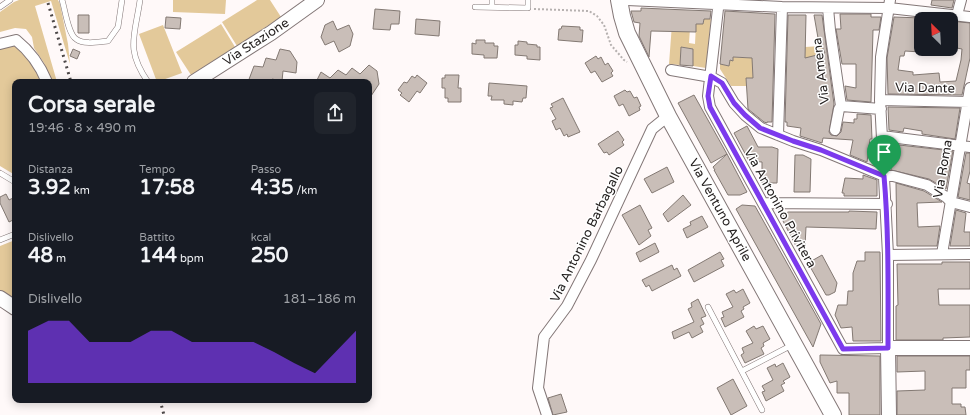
<!DOCTYPE html>
<html lang="it">
<meta charset="utf-8">
<style>
body{margin:0;font-family:"Varela Round",sans-serif;background:#20242c;color:#f1f3f6;height:100vh;display:flex;flex-direction:column;font-size:15px;white-space:nowrap}
*{box-sizing:border-box;margin:0}
p{font-size:13px;color:#9ea1a6}
.icon{flex:none;width:22px;height:22px;fill:none;stroke:currentColor;stroke-width:2;stroke-linecap:round;stroke-linejoin:round}
.map{position:relative;flex:1;overflow:hidden}
.sheet{position:absolute;left:12px;top:79px;width:360px;height:324px;display:flex;flex-direction:column;background:#171b24;border-radius:8px;box-shadow:0 2px 10px #0003}
.sheet>*{flex:none}
.needle{width:26px;rotate:336deg}
.tools{position:absolute;left:914px;top:12px;display:grid;gap:8px}
.tools a{display:grid;place-items:center;width:44px;height:44px;border-radius:8px;background:#171b24;box-shadow:0 2px 10px #0003;font-size:20px}
.pin{position:absolute;display:grid;place-items:center;width:34px;height:34px;color:#fff;margin:-41px -17px;border-radius:50% 50% 50% 0;rotate:-45deg;box-shadow:0 0 4px #0007}
.pin .icon{rotate:45deg}
.round{display:grid;place-items:center;flex:none;width:42px;height:42px;border-radius:8px;background:#20242c}
.head{display:flex;align-items:center;justify-content:space-between;height:68px;padding:0 16px}
h1{font-size:22px;font-weight:700;line-height:30px}
.stats{display:grid;grid-template-columns:repeat(3,1fr);gap:6px;height:68px;padding:4px 16px}
.stats div{display:grid;align-content:center}
.stats b{font-size:20px;font-weight:700}
.stats small{font-size:11px;font-weight:400}
.stats p{font-size:11px}
.chart{height:112px;padding:8px 16px}
.chart p{display:flex;justify-content:space-between}
.chart svg{width:100%;height:72px;margin-top:4px;fill:#7c3aed;opacity:.7}
.map>svg:first-child{display:block}
.green{fill:#e3c99a}
.building{fill:#c9beb8;stroke:#837973}
.lines{fill:none;stroke-linecap:round;stroke-linejoin:round}
.lane-casing{stroke:#837777;stroke-width:6}
.street-casing{stroke:#837777;stroke-width:12}
.secondary-casing{stroke:#837777;stroke-width:16}
.primary-casing{stroke:#837777;stroke-width:18}
.path{stroke:#b6b1b0;stroke-width:2;stroke-dasharray:2 2;stroke-linecap:butt}
.lane{stroke:#fff;stroke-width:5}
.street{stroke:#fff;stroke-width:10}
.secondary{stroke:#fff;stroke-width:14}
.primary{stroke:#fff;stroke-width:16}
.rail{stroke:#4d4848;stroke-width:3;stroke-dasharray:2 4;stroke-linecap:butt}
.route-casing{stroke:#fff;stroke-width:8}
.route{stroke:#7c3aed;stroke-width:5}
.labels{text-anchor:middle;dominant-baseline:central;stroke-width:3;stroke-linejoin:round;paint-order:stroke}
.street-label{font-size:13px;fill:#221e1d;stroke:#fff}
</style>
<div class="map">
<svg width="970" height="415" viewBox="0 0 970 415">
<rect width="100%" height="100%" fill="#fff9f9"/>
<!-- green -->
<path class="green" d="M19,0H58L60,4L68,44L70,64L51,1L35,6L57,82H52L44,63L34,48L32,37L26,29L15,28L0,32V12L14,2Z
M173,0H226L225,14L173,12Z
M257,0H270L281,17L237,46L222,22Z
M704,19H711L706,68L693,66V49L681,47L680,65L669,64L672,24L690,28L689,43L695,44L696,24H703Z
M221,24L235,47L191,75L176,52Z
M163,25L182,73L157,82L139,34Z
M12,45C27,53 35,67 42,82H15V175L0,166V49Z
M822,46L823,53L813,56L815,67L801,60L805,47Z
M758,53L753,67V78H747L746,86H731L720,69V64L729,66L730,60L733,61V57L747,58Z
M15,240V298H9L0,292V246Z"/>
<!-- building -->
<path class="building" d="M932,0H954L952,8L931,5Z
M641,8L663,9L711,11L710,19H704L703,24H696V32L651,31L649,57L639,36L640,23L634,22L631,11H641Z
M375,9L400,11L399,24H391L390,30L373,29Z
M725,11L775,14L772,122H767V123L764,122L748,109L746,78H753L752,58L733,57V61L730,60L729,66L720,64Z
M840,14H871V17H881L879,30H873L871,102L847,100L845,86L856,88V64H842L836,29H841Z
M78,15H89V33H78Z
M788,15H806L805,58L825,53L818,38L814,15H822L834,104L829,132L831,135L837,136L841,132L843,122L854,123V119H857V114L871,115L872,139H870L867,162L850,155L853,140L823,138L822,143L800,136L801,128L787,126V122H785Z
M166,17L181,18L180,29L165,28Z
M894,17L921,18V52L905,51L904,56H900L898,70L913,72V75L939,73L940,82L956,81L961,60L962,49L951,47V21L970,23V58L962,95L888,94L887,58Z
M416,19L440,21L439,36L415,34Z
M333,21L337,30L349,25L353,34L350,46L339,52L334,41L325,45L321,37L325,25Z
M562,26L580,27V30H583L582,42L558,40L559,29H561Z
M476,40H485V43H494V46H498L497,58H484V55L472,54V43L476,44Z
M518,41L527,42V44L537,45V47H540V60L527,59V56L515,55V45H518Z
M681,47L693,49V66L680,65Z
M73,49L80,52L77,59L70,56Z
M280,49L290,51L297,62L296,73L283,71L282,81L272,79L271,82H248L254,66L263,67L266,58L276,60Z
M596,56L598,59L601,57L605,65L608,63L613,71L611,73L613,76L602,82L595,71L591,73L585,63Z
M369,65L377,71L379,84L369,99V82H316L321,72L330,78L338,70L346,75L352,68L360,74Z
M417,75L427,83L420,93L417,91L409,102L400,95L402,93L398,90L404,82L407,83L412,76L415,78Z
M445,75H459L458,88H461V102H448V98H445V88H442V78H445Z
M489,83L527,86L526,98H523L522,102L513,101V105L504,104V100H491L492,96H488Z
M625,90L627,92L630,91L634,98L637,97L641,106L639,107L640,110L629,116L623,104L619,106L614,96Z
M694,95L727,154L711,163L678,103Z
M563,98L580,132L568,137L567,134L564,136L560,128L556,130L552,121L556,119L550,108L553,107L551,104Z
M888,107L960,108L955,139L922,134V131L904,128L903,132L889,130Z
M747,126L758,147H772L778,149L777,183H762V162L749,161L734,133Z
M618,131L624,140L622,142L624,145L609,155L607,152L604,153L598,144Z
M890,144L953,151L946,189L929,179L891,170Z
M966,153H970V171L967,183L970,184V200L958,197Z
M727,154L747,192L740,195H728L714,170H715L713,167Z
M795,155H803L811,159L810,192H794Z
M667,167L674,182L652,193L644,179Z
M863,175L877,180V196H844V193H842L845,178L863,179Z
M896,183L924,191L942,202L917,203L918,227L940,226L937,246H897Z
M6,194L9,200L13,198L15,203V219L9,222L0,203V197Z
M683,195L691,205L668,222L663,214Z
M640,205L652,228L648,230L651,236L639,245L622,215Z
M742,205L755,206L821,324L813,347L736,209Z
M956,210L966,213L964,232H970V246H950Z
M849,211L877,212L876,229L806,227L805,246L797,248L783,221V215L788,212H849Z
M702,216L708,227L687,238L683,229L691,225L690,222Z
M655,243L659,252L640,262L636,253Z
M720,252L724,259L721,260L724,266L694,282L688,270Z
M865,252H880L881,341H853L852,327L841,328L835,315L838,305H847L848,291H853V273L857,261H865Z
M822,255L837,283L835,292L829,295H826L808,263Z
M942,262H970V289H938L939,305H970V337L943,338V340H896V306L898,305L897,264H942Z
M672,265L674,270L677,268L681,276L652,291L649,285L646,287L642,280Z
M743,289L750,303L743,307L744,309L741,311L744,317L725,327L721,318L724,317L722,312L733,307L726,294L734,290L736,293Z
M698,299L706,316L701,318L704,324L700,326L703,332L692,338L689,332L674,339L672,332L694,322L688,309L692,307L691,303Z
M754,326L756,329L763,326L770,339L763,343L764,346L761,348L764,354L745,363L741,355L744,353L742,348L753,343L746,331Z
M820,355L880,356V415H849V393H837V381L830,383L820,362Z
M897,356H970V370H966V388H952V404H961V407H965L966,415H897V391L925,390V371L897,372Z
M783,363L790,377L783,381L785,383L781,385L784,391L766,401L762,392L765,391L762,386L773,380L767,368L775,364L776,367Z
M733,379L747,406L731,415L717,388Z
M561,394L567,412L553,415L548,398Z"/>
<g class="lines">
<!-- lane casing -->
<g class="lane-casing">
<path id="lane" d="M62,0C65,9 68,34 76,39C84,45 98,42 108,41L118,27L122,0
M140,0C135,36 125,49 148,82
M0,7L10,0
M475,7L528,8V0
M492,7V0
M0,173L15,182
M0,240L15,234
M708,307L762,410
M742,371L792,345"/>
</g>
<!-- street casing -->
<g class="street-casing">
<path id="street" d="M627,0L782,7L889,8L970,17
M719,0L708,96L710,107L843,349L888,348V255L880,100L881,57L890,0
M828,8L830,30L841,106L839,109L835,130
M957,15L961,0
M0,44L16,40C31,52 40,65 47,82
M671,70L711,77L722,83L734,103L745,115L761,128L793,141L821,150L884,176H893L927,185L946,197L951,202L970,207
M880,100L970,102
M841,106L881,109
M778,135L782,7
M882,136L970,147
M763,203L887,204
M942,254L970,88
M888,255L970,254
M547,415L538,388L544,337L567,306L591,260L652,129L668,116"/>
</g>
<!-- secondary casing -->
<g class="secondary-casing">
<path id="secondary" d="M194,82L271,33L317,0
M0,298L15,308
M889,415L888,348H970"/>
</g>
<!-- primary casing -->
<g class="primary-casing">
<path id="primary" d="M619,0L622,16L627,33L668,116L833,415"/>
</g>
<!-- path -->
<path class="path" d="M534,9L589,11L597,16L604,25L611,45L624,60L627,62"/>
<!-- lane -->
<use href="#lane" class="lane"/>
<!-- street -->
<use href="#street" class="street"/>
<!-- secondary -->
<use href="#secondary" class="secondary"/>
<!-- primary -->
<use href="#primary" class="primary"/>
<!-- rail -->
<path class="rail" d="M48,3L71,82
M160,400L164,415"/>
</g>
<g class="lines">
<!-- route casing -->
<g class="route-casing">
<path id="route" d="M711,76L722,83L734,103L745,115L760,128L793,141L821,150L884,176C889,233 888,291 888,348L843,349L710,107L708,96Z"/>
</g>
<!-- route -->
<use href="#route" class="route"/>
</g>
<g class="labels">
<!-- street labels -->
<g class="street-label">
<text transform="translate(256 42) rotate(-33)">Via Stazione</text>
<text transform="translate(821 71) rotate(-97)">Via Amena</text>
<text transform="translate(925 88) rotate(1)">Via Dante</text>
<text transform="translate(943 169) rotate(-80)">Via Roma</text>
<text transform="translate(780 208) rotate(61)">Via Antonino Privitera</text>
<text transform="translate(720 210) rotate(61)">Via Ventuno Aprile</text>
<text transform="translate(587 234) rotate(-64)">Via Antonino Barbagallo</text>
</g>
</g>
</svg>
<div class="tools">
<a><svg class="needle" viewBox="-14 -14 28 28"><path d="M0-13l5 13h-10z" fill="#e53935"/><path d="M0 13l5-13h-10z" fill="#9ea1a6"/></svg></a>
</div>
<div class="pin" style="left:884px;top:176px;background:#1e9e55"><svg class="icon" aria-label="arrive" viewBox="0 0 24 24"><path d="M6 21V4h12l-3 4 3 4H6"/></svg></div>
<section class="sheet">
<div class="head"><div><h1>Corsa serale</h1><p>19:46 · 8 × 490 m</p></div><a class="round"><svg class="icon" aria-label="share" viewBox="0 0 24 24"><path d="M12 15V3M7 8l5-5 5 5M5 13v7h14v-7"/></svg></a></div>
<div class="stats">
<div><p>Distanza</p><b>3.92<small> km</small></b></div>
<div><p>Tempo</p><b>17:58</b></div>
<div><p>Passo</p><b>4:35<small> /km</small></b></div>
</div>
<div class="stats">
<div><p>Dislivello</p><b>48<small> m</small></b></div>
<div><p>Battito</p><b>144<small> bpm</small></b></div>
<div><p>kcal</p><b>250</b></div>
</div>
<div class="chart"><p><span>Dislivello</span>181–186 m</p>
<svg viewBox="0 0 160 44" preserveAspectRatio="none"><path d="M0 44V12L10 6L20 6L30 19L40 19L50 19L60 12L70 12L80 19L90 19L100 19L110 19L120 25L130 32L140 38L150 25L160 12V44z"/></svg>
</div>
</section>
</div>
